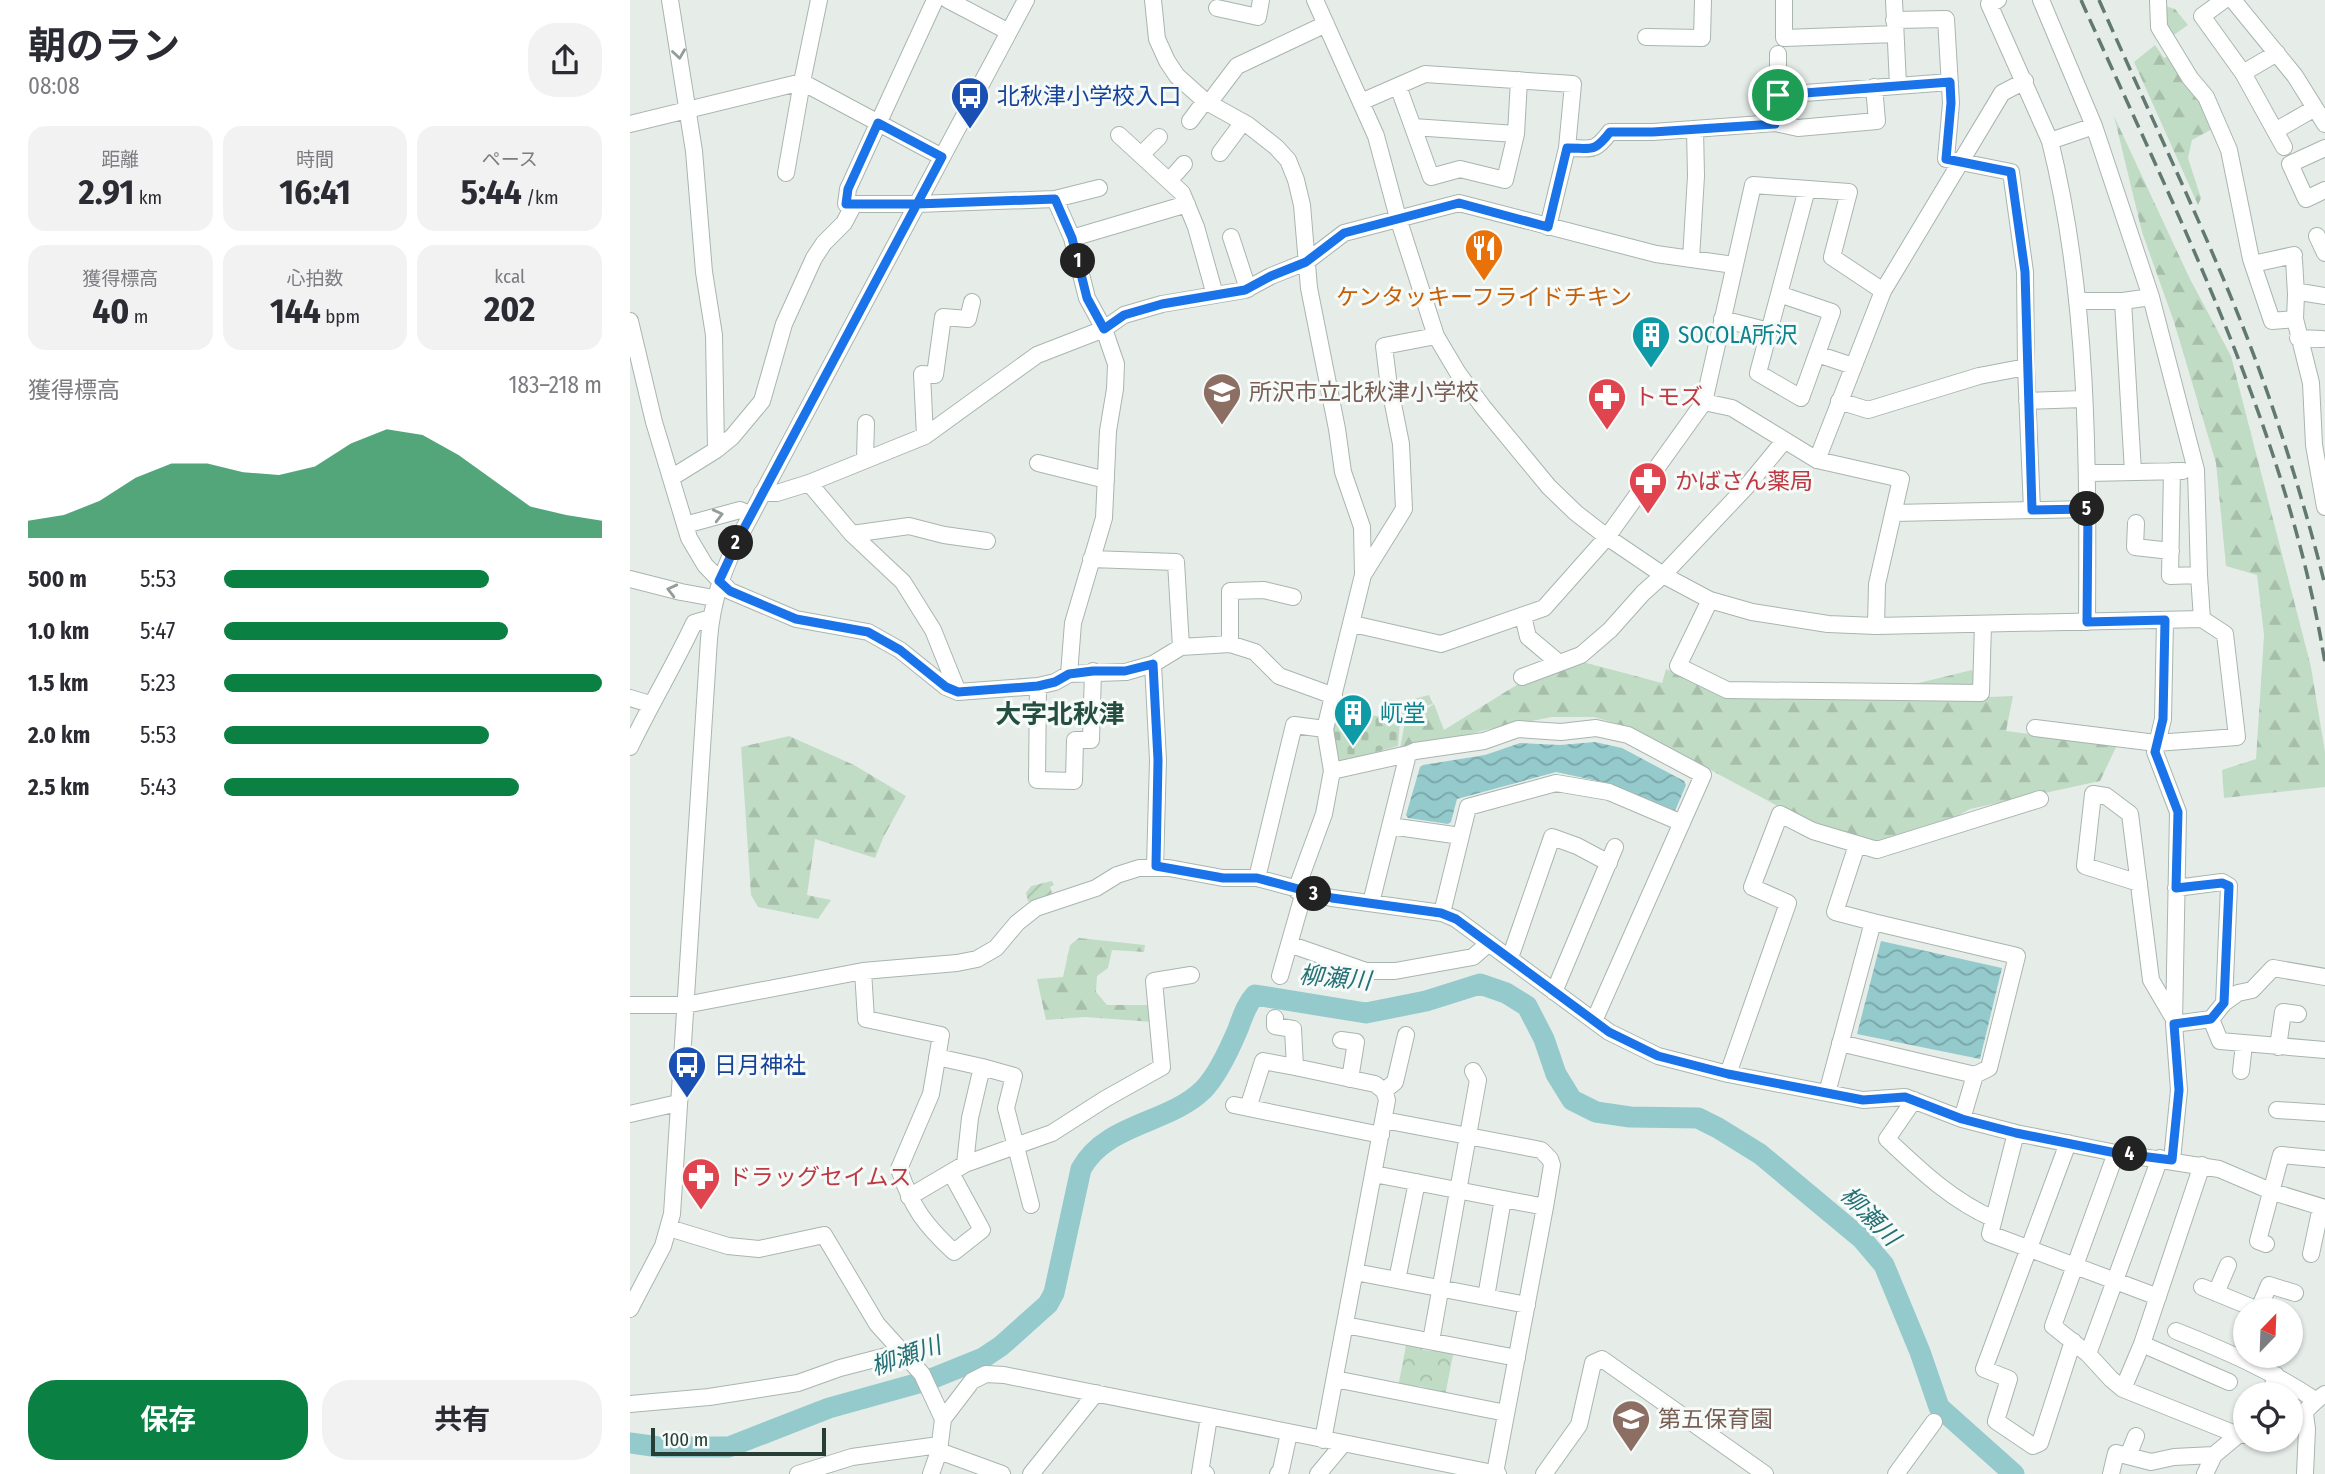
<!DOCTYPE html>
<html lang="ja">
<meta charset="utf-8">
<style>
body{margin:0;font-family:"Fira Sans Condensed","Noto Sans JP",sans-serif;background:#f2f2f3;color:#2b2b33;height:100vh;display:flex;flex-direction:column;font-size:26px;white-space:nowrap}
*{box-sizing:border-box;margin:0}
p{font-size:23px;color:#7c7c81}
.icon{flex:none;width:38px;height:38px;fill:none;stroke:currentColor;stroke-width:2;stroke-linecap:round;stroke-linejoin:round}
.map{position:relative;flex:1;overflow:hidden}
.drawer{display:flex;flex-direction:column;background:#fff;width:630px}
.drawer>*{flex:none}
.needle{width:46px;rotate:23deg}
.tools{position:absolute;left:1603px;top:1298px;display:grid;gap:14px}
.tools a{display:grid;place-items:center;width:70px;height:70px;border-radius:50%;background:#fff;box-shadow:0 2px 5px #0004;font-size:35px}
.scale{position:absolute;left:21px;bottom:18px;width:175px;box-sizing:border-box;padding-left:7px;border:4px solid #263e35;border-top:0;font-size:19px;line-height:24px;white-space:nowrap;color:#263e35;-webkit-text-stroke:5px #f6faf8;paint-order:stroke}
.pin{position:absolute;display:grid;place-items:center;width:60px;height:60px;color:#fff;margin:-30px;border:4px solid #fff;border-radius:50%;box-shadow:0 2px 7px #0007}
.km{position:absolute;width:35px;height:35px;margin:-18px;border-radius:50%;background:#222;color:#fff;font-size:19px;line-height:35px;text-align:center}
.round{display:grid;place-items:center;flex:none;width:74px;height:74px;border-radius:28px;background:#f2f2f3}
.head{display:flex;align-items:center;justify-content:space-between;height:119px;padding:0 28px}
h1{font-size:38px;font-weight:700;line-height:52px}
.figures{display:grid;grid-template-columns:repeat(3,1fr);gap:10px;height:119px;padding:7px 28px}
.figures div{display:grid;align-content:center;border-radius:18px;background:#f2f2f3;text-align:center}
.figures b{font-size:35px;font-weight:700}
.figures small{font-size:19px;font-weight:400}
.figures p{font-size:19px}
.chart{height:196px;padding:14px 28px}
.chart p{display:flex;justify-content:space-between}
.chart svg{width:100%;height:126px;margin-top:7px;fill:#0b8043;opacity:.7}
.action{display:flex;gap:14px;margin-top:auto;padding:14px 28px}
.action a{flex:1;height:80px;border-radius:28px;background:#0b8043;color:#fff;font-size:28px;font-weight:700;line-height:80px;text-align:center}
.action a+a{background:#f2f2f3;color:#2b2b33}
ul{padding:0 28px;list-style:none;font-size:23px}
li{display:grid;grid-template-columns:112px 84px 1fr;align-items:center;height:52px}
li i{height:18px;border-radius:9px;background:#0b8043}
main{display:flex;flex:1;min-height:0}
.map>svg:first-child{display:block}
.forest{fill:url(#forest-firs)}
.cemetery{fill:url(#cemetery-stones)}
.park{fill:url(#park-crowns)}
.garden{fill:url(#garden-furrows)}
.water{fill:url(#water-waves)}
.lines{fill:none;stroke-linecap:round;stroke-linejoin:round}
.river{stroke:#94cacc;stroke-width:21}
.minor-casing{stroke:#a9b5af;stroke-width:18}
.minor{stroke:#fff;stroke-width:16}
.rail{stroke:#617970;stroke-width:3.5;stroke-dasharray:14 7;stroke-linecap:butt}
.oneway{stroke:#929e9a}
.route-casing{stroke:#fff;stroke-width:14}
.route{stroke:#1a73e8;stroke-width:9}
.labels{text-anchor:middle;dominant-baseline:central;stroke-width:6;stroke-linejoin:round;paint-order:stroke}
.transit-label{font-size:23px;fill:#164399;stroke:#f6faf8;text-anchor:start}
.food-label{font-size:23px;fill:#c56008;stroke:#f6faf8}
.culture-label{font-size:23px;fill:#0d838f;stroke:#f6faf8;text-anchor:start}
.education-label{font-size:23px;fill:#785e54;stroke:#f6faf8;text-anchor:start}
.health-label{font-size:23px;fill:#be3a42;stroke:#f6faf8;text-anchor:start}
.water-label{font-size:24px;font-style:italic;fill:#257074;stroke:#f6faf8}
.quarter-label{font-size:26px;font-weight:bold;fill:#244e3f;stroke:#f6faf8}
</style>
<main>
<section class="drawer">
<div class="head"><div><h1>朝のラン</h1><p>08:08</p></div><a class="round"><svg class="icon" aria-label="share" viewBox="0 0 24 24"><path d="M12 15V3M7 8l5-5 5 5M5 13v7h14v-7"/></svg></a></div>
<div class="figures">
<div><p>距離</p><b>2.91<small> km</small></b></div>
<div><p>時間</p><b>16:41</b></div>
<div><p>ペース</p><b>5:44<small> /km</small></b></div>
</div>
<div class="figures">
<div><p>獲得標高</p><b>40<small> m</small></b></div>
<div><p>心拍数</p><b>144<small> bpm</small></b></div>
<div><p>kcal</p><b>202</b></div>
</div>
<div class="chart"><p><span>獲得標高</span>183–218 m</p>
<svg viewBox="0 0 160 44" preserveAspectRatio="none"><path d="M0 44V38L10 36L20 31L30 23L40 18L50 18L60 21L70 22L80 19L90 11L100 6L110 8L120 15L130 24L140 33L150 36L160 38V44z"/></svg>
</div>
<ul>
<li><b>500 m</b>5:53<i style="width:70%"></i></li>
<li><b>1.0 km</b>5:47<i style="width:75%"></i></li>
<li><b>1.5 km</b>5:23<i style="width:100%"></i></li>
<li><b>2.0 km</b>5:53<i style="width:70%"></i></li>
<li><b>2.5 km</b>5:43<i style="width:78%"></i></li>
</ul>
<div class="action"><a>保存</a><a>共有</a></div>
</section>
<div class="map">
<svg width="1695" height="1474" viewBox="0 0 1695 1474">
<defs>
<pattern id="forest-firs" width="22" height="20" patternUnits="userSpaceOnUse" patternTransform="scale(1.75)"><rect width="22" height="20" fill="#c1dcc5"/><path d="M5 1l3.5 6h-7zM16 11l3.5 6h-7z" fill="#a6beaa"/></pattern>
<pattern id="cemetery-stones" width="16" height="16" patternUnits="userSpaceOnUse" patternTransform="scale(1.75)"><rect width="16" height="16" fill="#c1dcc5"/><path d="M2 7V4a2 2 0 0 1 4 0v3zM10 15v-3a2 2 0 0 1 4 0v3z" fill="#a6beaa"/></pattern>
<pattern id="park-crowns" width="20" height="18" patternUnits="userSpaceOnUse" patternTransform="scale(1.75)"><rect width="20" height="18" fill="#c1dcc5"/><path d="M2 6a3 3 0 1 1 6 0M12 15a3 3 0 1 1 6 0" fill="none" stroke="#a6beaa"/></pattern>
<pattern id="garden-furrows" width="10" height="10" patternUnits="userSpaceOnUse" patternTransform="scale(1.75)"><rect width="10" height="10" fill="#c1dcc5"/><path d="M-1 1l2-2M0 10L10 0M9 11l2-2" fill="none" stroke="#a6beaa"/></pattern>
<pattern id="water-waves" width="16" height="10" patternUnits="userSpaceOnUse" patternTransform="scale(1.75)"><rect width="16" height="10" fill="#94cacc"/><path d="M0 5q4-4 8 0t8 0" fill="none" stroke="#79a5a6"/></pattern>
</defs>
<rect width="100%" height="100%" fill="#e6ede9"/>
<!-- forest -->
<path class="forest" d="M1532,5L1545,9L1558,25L1541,37L1532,23Z
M1525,45L1534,58L1542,55L1571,97L1584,128L1562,140L1558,158L1571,198L1568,205L1504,62Z
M1484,116L1559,277L1601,356L1681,667L1695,752V787L1594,798L1592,770L1626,759L1634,635L1627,575L1596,566L1586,463L1544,322L1512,232Z
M949,661L1032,683L1036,669L1093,696L1231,697L1342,670L1358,697L1383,696L1376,731L1487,745L1470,781L1340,809L1263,851L1174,820L1002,728L964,717H922L855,730L769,753L775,722L804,704L814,730L893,681Z
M159,736L224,765L276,796L254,836L245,858L185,839L177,895L201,900L188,919L128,907L121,895L111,747Z
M449,938L515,945L514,952L482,950L478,968L467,976L466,992L477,1005H522L523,1022L455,1017L416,1020L407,979L433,977L440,945Z"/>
<!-- cemetery -->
<path class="cemetery" d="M799,695L803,704L778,711L775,719L770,722L768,746L709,762L706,760L702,725L708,712L716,711L753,717V699L776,701Z"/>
<!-- park -->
<path class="park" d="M777,1340L789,1343L793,1350L803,1351L808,1347L824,1350L815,1396L801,1394L797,1388L789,1386L783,1390L768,1387Z"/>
<!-- garden -->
<path class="garden" d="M422,881L424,885L420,887L423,895L414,897L403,903L398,901L396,893L401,886Z"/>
<!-- water -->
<path class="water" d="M965,742L992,748L1054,781L1056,785L1045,811L977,783L926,772L827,799L821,822L818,824L778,818L776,815L790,767L793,765L855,755L890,743L930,745Z
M1251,941L1372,968L1350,1059L1227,1034Z"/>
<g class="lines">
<!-- river -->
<path class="river" d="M0,1443L29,1447H99L199,1408L296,1381L353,1358L371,1346L418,1304L424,1293L451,1169C476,1123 538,1124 573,1090C588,1075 600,1048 608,1029C613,1016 616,1005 625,995L736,1013L796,1001L850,984L876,993L897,1006L914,1039L926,1074L942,1100L966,1112L1000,1117L1068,1118L1088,1128L1130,1154L1232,1239L1254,1265L1290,1352L1309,1407L1384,1474"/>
<!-- minor casing -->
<g class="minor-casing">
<path id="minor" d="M40,0L64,151L74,272L84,335L86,450L41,478
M318,0L379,32
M523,0L527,39L537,61L547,76L575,101L618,125L646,147L658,160L666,180L672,205L679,288L707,429L713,472L732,527L733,575L695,729L702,771L694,814L666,890
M685,0L746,136L768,218L806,336L828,373L853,407L919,487L946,513L977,537L1033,575L1080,600L1122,612L1198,624L1246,626L1572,619L1595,634L1607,737L1526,743L1405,728
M1154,0V38L1265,34
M1264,0L1268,85
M1368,0L1359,4L1420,141L1464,126
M1411,0L1464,126L1521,297L1566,470L1569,575
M1528,0L1529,27L1560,78L1576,97L1599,150L1621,259L1642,321L1665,319
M1594,0L1572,16L1613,73L1654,147
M1603,0L1665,76L1695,124
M587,8L628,17L631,0
M1016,37L1072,38L1073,0
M1613,73L1647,53
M768,86L801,177L830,169L875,180L886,134L889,80
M1148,95L1320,82
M731,102L795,74L943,84L937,148
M579,103L607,66L696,24
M560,121L575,101
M1145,123L1148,95V54
M0,124L172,82L312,157
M783,127L886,134
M1645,131L1685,108
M489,135L552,193L566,227L585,295
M1420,141C1459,298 1458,462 1457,622
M1695,148L1660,164L1676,199L1695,190
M590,153L613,122
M511,155L529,137
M156,173L172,82L189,0
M539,181L554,164
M425,199L469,188
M918,227L937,148C962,148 964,153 980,132H1023L1145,123L1168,128L1247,121L1244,87
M1687,236L1695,253
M601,237L618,289
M442,238L557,204
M1061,259L1066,176L1065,129
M1664,260L1666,294
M1623,264L1664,255
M1149,294L1202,312L1171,398L1128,373L1177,189
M1695,296L1670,292L1666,294L1665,319L1681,383L1684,445L1695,507
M1448,301H1493L1521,297
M1493,301L1503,472
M1092,319L1139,331
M0,321L24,422L59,538L75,565L100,591L166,619L238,632L270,650L316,687L328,692L408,686L425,682L439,674L443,623L474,518L478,431L485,389L486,364L474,329L457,298L442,238L425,199L287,204H216L218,189L305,0
M1668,338L1692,339
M1187,354L1223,366
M1396,367L1402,510
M1209,401L1238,410L1349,376L1396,367L1395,272L1381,172L1316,159L1321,103L1316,19L1264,20
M1397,401L1453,399
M1074,402L1102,408L1187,460L1271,479L1247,584L1246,626
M295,436L292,374L305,375L313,317L338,319L342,302
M86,450L102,437L132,401L154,324L184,258L194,243L214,223L224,204
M235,459L236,423
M1187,460L1253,291L1372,93L1395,81
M408,463L476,480
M1542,471L1540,576L1569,575L1572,619
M1458,473L1553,471
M179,483L222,534L273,582L303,630L328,692
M132,493H147L179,483L295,436L407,355L474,329L494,315L532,304L615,290L641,276L676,262L714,233L829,203L1026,254L1104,265
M1263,513L1458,509
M1506,523L1505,547L1541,551
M55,525L110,510L121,515
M222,534L279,526L314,535L357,541
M461,559L546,562L551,647
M733,575L774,509L771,444L758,379L754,346L806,336
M0,579L51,592L84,598
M1080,600L1048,666L1097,690L1351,693L1353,624
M893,616L898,637L929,663
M1535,620L1533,719L1525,752L1548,812L1544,1024L1549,1090L1542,1160
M723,624L811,644L914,608L977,537L1074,402L1123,185L1219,192L1202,257L1253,291
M600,644V591L634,590L663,597
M523,664L528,760L525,866
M439,674L496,672L523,664L551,647L600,644L625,652L649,676L704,696
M892,677L951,655L980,630L1013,593L1033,575L1117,486L1154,441
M408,686L407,780L444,781L445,740H461L463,671
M0,698L20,704
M0,747C20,705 44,666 64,623L81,618
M702,771L778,754L785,751L854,741L888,729L931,732L966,728L998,735L1073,775L964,1021
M760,826L831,836
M627,878L664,725L695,729
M1509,883L1455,866L1463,794L1476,796L1500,814L1521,980L1544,1019
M1546,888L1592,882L1599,886L1594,1003
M741,903L778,754
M812,913L838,807L926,783L979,792L1052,823
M659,944L736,971H765L843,957L859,943
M880,958L922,837L947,846L979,863
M233,971L236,1019L311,1035L301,1094L269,1169C282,1208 295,1225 324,1252L352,1230L321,1173
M650,976L674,892
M924,992L985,847
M0,1005H55L233,971L327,963L347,959L366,948L387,923L406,908L466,888L487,875L509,868H539L593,878H627L702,898L812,913L826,919L979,1032L1028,1056L1098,1074L1233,1100L1275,1097L1332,1119L1386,1133L1486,1153L1589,1169L1643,1192L1695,1208
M645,1018V1026L663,1029L665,1067L745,1084L754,1091L757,1100L693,1440
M1581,1019L1590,1041L1695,1050
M1544,1024L1581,1019L1594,1003L1608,993L1622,990L1643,968L1695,977
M711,1040L726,1042L720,1079
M1210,1043L1345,1075L1359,1068L1387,956L1243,922
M1648,1047L1653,1012L1668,1014
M307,1057L352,1067
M1611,1071L1614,1044
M1098,1074L1158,903L1122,887L1150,814L1183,831L1247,850L1410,799
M754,1091L765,1082L776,1035
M1197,1093L1243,922L1205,912L1227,845
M1284,1100L1257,1139C1290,1170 1322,1201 1364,1219
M604,1105L751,1135
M618,1108L633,1061L665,1067
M1647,1110L1695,1113
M0,1114L48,1103
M1332,1119L1345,1075
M754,1120L911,1150L920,1159L922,1165L915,1207L865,1473
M1386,1133L1360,1234L1528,1297
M1438,1143L1354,1369L1379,1379L1366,1421L1403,1446L1410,1443L1443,1341
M1486,1153L1423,1326L1458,1354L1481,1379L1493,1389L1608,1435
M335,1164L340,1118L352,1067L384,1076L376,1108L401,1205
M744,1174L915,1207
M279,1197L335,1164L422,1133L475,1099L532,1067L524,981L561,975
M39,1228L98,1246L129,1249L194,1235L247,1324L292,1374L313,1419
M1636,1244L1628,1241L1651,1155L1695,1159
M1681,1254L1691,1207
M725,1272L897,1305
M767,1280L787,1182
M1572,1287L1628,1310
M1586,1293L1598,1265
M856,1297L873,1199
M0,1309L33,1246L42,1214L79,639C82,600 94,567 112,532L396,0
M1628,1311L1639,1285L1665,1293
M715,1325L887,1358
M1546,1331C1596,1351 1640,1370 1685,1400
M801,1341L848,1080L843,1071
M1512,1344L1599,1382
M1458,1354L1530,1158
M705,1379L876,1413
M1493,1389L1512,1344L1572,1165
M1640,1395L1646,1375
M0,1404L79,1397L168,1383L210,1368L272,1352
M1661,1423C1674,1415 1682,1402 1695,1394
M309,1451L372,1474
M1498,1456L1506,1436
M168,1474L222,1457L309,1445
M301,1474L309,1451L313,1419L342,1381L356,1374L374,1375L868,1474
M401,1474L466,1393
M576,1474L570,1473L579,1417
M648,1474L651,1470L659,1433
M688,1474L713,1444
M914,1474L949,1425L963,1363L972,1359L1135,1474
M1266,1474L1304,1422
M1481,1474L1486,1453L1521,1462L1544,1457L1584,1455L1608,1435H1614
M1575,1474L1584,1455
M1675,1474L1677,1429L1675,1414"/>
</g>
<!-- minor -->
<use href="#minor" class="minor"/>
<!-- rail -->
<path class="rail" d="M1451,0C1547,215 1657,429 1695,663
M1469,0C1517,109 1569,216 1613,327C1646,411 1673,498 1695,585"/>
</g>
<!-- one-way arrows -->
<defs><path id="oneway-chevron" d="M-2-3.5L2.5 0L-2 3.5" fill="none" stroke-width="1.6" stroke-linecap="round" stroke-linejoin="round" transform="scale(1.75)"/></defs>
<g class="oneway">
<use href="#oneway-chevron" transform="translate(49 54) rotate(82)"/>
<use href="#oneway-chevron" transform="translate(88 515) rotate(-14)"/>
<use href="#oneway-chevron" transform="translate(42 590) rotate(-166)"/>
</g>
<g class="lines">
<!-- route casing -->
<g class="route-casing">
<path id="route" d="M1148,95L1145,124L1023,132H980C964,153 962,148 937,148L918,227L829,203L714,233L676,262L641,276L615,290L532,304L494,315L474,329L457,298L442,238L425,199L287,204L312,157L248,123L218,189L216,204H287L112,532L89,581L100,591L166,619L238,632L270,650L316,687L328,692L408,686L425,682L439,674L463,671H495L523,664L528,760L526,866L593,878H627L702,898L811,913L826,919L979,1032L1028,1056L1098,1074L1233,1100L1275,1097L1332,1119L1386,1133L1486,1153L1542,1160L1549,1090L1544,1024L1581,1019L1594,1003L1599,886L1592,883L1546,888L1548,812L1525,752L1533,719L1535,620L1457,622L1458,509L1402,510L1395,272L1381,172L1316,159L1321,103L1320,82L1148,95"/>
</g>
<!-- route -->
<use href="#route" class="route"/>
</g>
<!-- icons -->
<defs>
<g id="bus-pin" transform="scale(2.0125)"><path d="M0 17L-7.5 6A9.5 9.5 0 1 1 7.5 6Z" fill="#1a4fb4" stroke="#f6faf8"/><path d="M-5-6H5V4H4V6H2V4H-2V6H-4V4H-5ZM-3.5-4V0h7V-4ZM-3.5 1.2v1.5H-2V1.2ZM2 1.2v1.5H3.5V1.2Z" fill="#fff"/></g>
<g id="restaurant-pin" transform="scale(2.0125)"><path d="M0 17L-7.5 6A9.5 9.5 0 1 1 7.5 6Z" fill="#e8710a" stroke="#f6faf8"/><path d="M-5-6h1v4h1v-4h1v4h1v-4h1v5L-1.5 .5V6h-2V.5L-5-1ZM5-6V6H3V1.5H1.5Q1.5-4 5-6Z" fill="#fff"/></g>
<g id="building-pin" transform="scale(2.0125)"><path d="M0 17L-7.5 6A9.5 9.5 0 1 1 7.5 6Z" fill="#0f9aa8" stroke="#f6faf8"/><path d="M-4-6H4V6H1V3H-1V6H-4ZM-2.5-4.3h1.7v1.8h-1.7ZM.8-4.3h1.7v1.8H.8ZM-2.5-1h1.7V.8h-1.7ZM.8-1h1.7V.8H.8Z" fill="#fff"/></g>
<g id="school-pin" transform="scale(2.0125)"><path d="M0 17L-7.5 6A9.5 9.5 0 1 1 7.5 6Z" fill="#8d6e63" stroke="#f6faf8"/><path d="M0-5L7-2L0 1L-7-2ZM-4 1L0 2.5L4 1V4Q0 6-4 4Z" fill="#fff"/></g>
<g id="pharmacy-pin" transform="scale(2.0125)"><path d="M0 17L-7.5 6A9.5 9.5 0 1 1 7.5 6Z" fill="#e0444e" stroke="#f6faf8"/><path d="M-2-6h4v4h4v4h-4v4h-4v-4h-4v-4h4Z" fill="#fff"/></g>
</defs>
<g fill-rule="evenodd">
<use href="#bus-pin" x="340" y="96"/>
<use href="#restaurant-pin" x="854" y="248"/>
<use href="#building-pin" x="1021" y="335"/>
<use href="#school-pin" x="592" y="392"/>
<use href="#pharmacy-pin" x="977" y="397"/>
<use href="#pharmacy-pin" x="1018" y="481"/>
<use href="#building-pin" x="723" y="713"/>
<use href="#bus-pin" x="57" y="1065"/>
<use href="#pharmacy-pin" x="71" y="1177"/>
<use href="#school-pin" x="1001" y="1419"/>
</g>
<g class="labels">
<!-- transit labels -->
<g class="transit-label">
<text x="367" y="96">北秋津小学校入口</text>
<text x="84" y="1065">日月神社</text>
</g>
<!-- food labels -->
<g class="food-label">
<text x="854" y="297">ケンタッキーフライドチキン</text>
</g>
<!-- culture labels -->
<g class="culture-label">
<text x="1048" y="335">SOCOLA所沢</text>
<text x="750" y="713">屼堂</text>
</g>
<!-- education labels -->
<g class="education-label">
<text x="619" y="392">所沢市立北秋津小学校</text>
<text x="1028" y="1419">第五保育園</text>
</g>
<!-- health labels -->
<g class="health-label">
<text x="1004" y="397">トモズ</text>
<text x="1045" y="481">かばさん薬局</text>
<text x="98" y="1177">ドラッグセイムス</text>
</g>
<!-- water labels -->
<g class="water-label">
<text transform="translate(705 978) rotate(5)">柳瀬川</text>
<text transform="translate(1240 1216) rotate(45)">柳瀬川</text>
<text transform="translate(276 1356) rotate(-19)">柳瀬川</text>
</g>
<!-- quarter labels -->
<g class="quarter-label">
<text x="430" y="714">大字北秋津</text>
</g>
</g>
</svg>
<div class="tools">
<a><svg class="needle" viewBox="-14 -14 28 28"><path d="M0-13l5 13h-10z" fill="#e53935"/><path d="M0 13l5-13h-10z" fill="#7c7c81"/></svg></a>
<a><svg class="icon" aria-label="locate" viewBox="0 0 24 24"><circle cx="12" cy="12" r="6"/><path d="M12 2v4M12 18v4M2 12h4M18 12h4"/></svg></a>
</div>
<div class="scale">100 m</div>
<div class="pin" style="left:1148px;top:95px;background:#1e9e55"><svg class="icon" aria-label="arrive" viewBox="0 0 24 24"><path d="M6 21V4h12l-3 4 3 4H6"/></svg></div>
<b class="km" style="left:448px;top:261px">1</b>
<b class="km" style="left:106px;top:543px">2</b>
<b class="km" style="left:684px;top:894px">3</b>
<b class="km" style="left:1500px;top:1154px">4</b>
<b class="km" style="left:1457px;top:509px">5</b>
</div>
</main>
